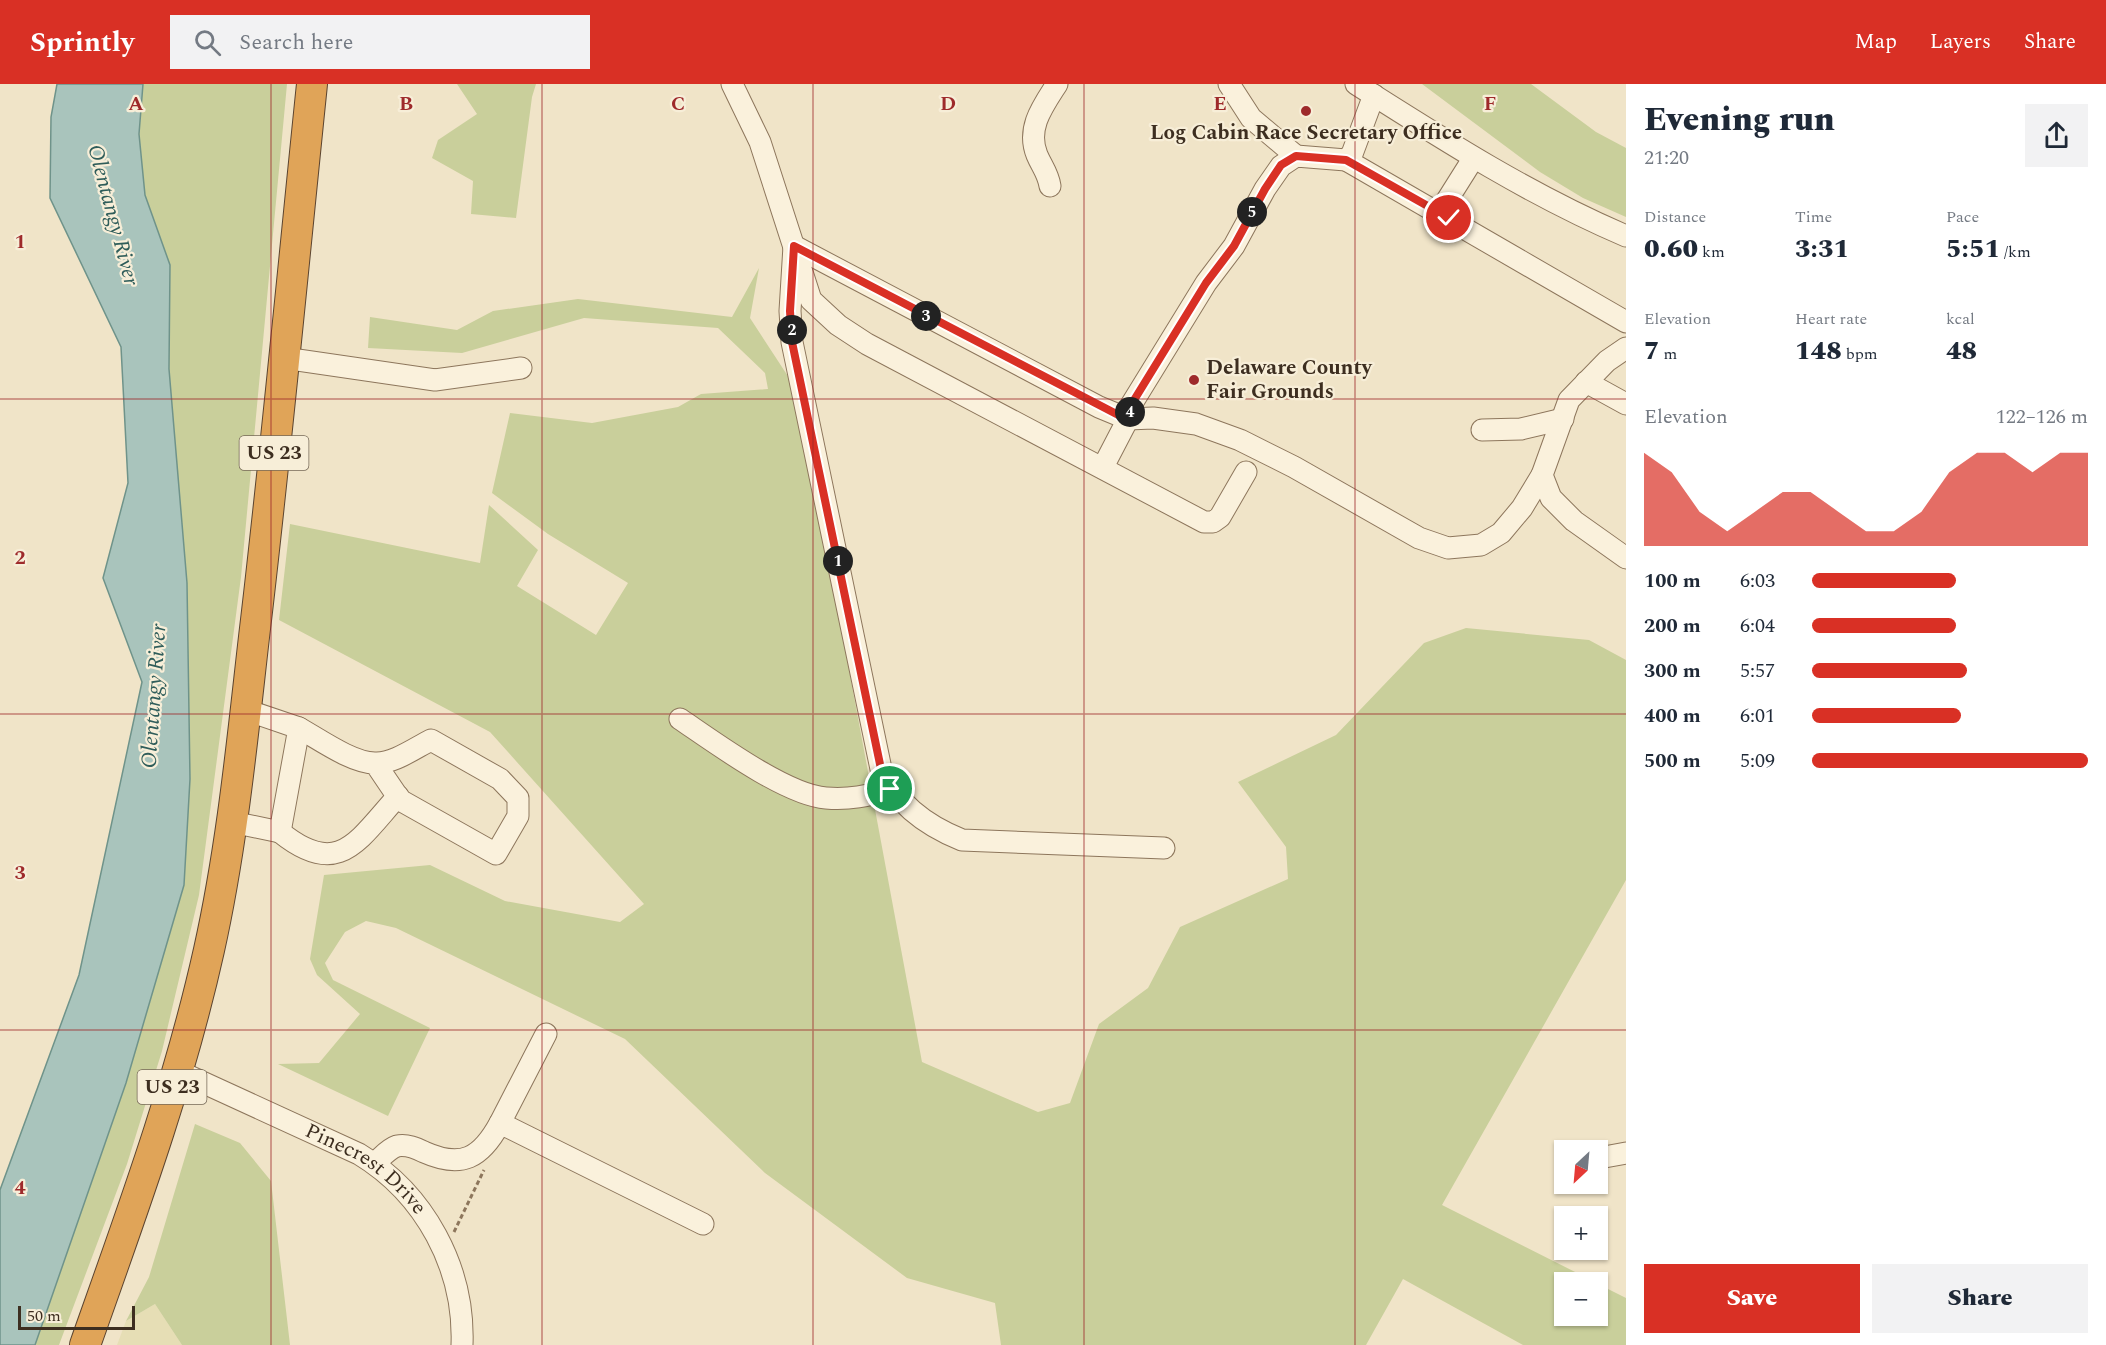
<!DOCTYPE html>
<meta charset="utf-8">
<style>
body{margin:0;font-family:Spectral,serif;background:#f2f2f3;color:#1f2937;height:100vh;display:flex;flex-direction:column;font-size:22px;white-space:nowrap}
*{box-sizing:border-box;margin:0}
p{font-size:20px;color:#747a83}
.icon{flex:none;width:33px;height:33px;fill:none;stroke:currentColor;stroke-width:2;stroke-linecap:round;stroke-linejoin:round}
.map{position:relative;flex:1;overflow:hidden}
.side{display:flex;flex-direction:column;background:#fff;width:480px}
.side>*{flex:none}
.needle{width:39px;rotate:206deg}
.tools{position:absolute;left:1554px;top:1056px;display:grid;gap:12px}
.tools a{display:grid;place-items:center;width:54px;height:54px;border-radius:0px;background:#fff;box-shadow:0 2px 4px #0004;font-size:30px}
.scale{position:absolute;left:18px;bottom:15px;width:117px;box-sizing:border-box;padding-left:6px;border:3px solid #3d2e20;border-top:0;font-size:16px;line-height:21px;white-space:nowrap;color:#3d2e20;-webkit-text-stroke:4px #f7eed8;paint-order:stroke}
.pin{position:absolute;display:grid;place-items:center;width:51px;height:51px;color:#fff;margin:-26px;border:3px solid #fff;border-radius:50%;box-shadow:0 2px 6px #0007}
.km{position:absolute;width:30px;height:30px;margin:-15px;border-radius:50%;background:#222;color:#fff;font-size:16px;line-height:30px;text-align:center}
.round{display:grid;place-items:center;flex:none;width:63px;height:63px;border-radius:0px;background:#f2f2f3}
.headline{display:flex;align-items:center;justify-content:space-between;height:102px;padding:0 18px}
h1{font-size:33px;font-weight:800;line-height:45px}
.figures{display:grid;grid-template-columns:repeat(3,1fr);gap:9px;height:102px;padding:6px 18px}
.figures div{display:grid;align-content:center}
.figures b{font-size:26px;font-weight:800}
.figures small{font-size:16px;font-weight:400}
.figures p{font-size:16px}
.chart{height:168px;padding:12px 18px}
.chart p{display:flex;justify-content:space-between}
.chart svg{width:100%;height:108px;margin-top:6px;fill:#d93025;opacity:.7}
.primary-button{display:flex;gap:12px;margin-top:auto;padding:12px 18px}
.primary-button a{flex:1;height:69px;border-radius:0px;background:#d93025;color:#fff;font-size:24px;font-weight:800;line-height:69px;text-align:center}
.primary-button a+a{background:#f2f2f3;color:#1f2937}
ul{padding:0 18px;list-style:none;font-size:20px}
li{display:grid;grid-template-columns:96px 72px 1fr;align-items:center;height:45px}
li i{height:15px;border-radius:8px;background:#d93025}
header{display:flex;align-items:center;gap:36px;box-sizing:border-box;height:84px;padding:0 30px;background:#d93025;color:#fff}
header strong{font-size:28px}
nav{display:flex;gap:33px;margin-inline-start:auto;font-size:21px}
.search{width:420px;height:54px;background:#f2f2f3;display:flex;align-items:center;gap:15px;box-sizing:border-box;padding:0 21px;border-radius:0px;color:#747a83;font-size:22px}
main{display:flex;flex:1;min-height:0}
.map>svg:first-child{display:block}
.farmland{fill:#e6deb5}
.green{fill:#c9cf9b}
.water{fill:#a9c4bc;stroke:#6f938a;stroke-width:1.5}
.lines{fill:none;stroke-linecap:round;stroke-linejoin:round}
.minor-casing{stroke:#8d765c;stroke-width:23}
.highway-casing{stroke:#5b4430;stroke-width:32}
.path{stroke:#8d765c;stroke-width:3;stroke-dasharray:4.5 3;stroke-linecap:butt}
.minor{stroke:#faf1dc;stroke-width:21}
.highway{stroke:#e0a458;stroke-width:30}
.route-casing{stroke:#fff;stroke-width:12}
.route{stroke:#d93025;stroke-width:8}
.grid{fill:none;stroke:#9e2a2b;stroke-width:1.5;stroke-opacity:0.55}
.poi-dot{fill:#9e2a2b;stroke:#f7eed8;stroke-width:2}
.labels{text-anchor:middle;dominant-baseline:central;stroke-width:4.5;stroke-linejoin:round;paint-order:stroke}
.shield{fill:#f7eed8;stroke:#756857;stroke-width:1.5}
.shield-label{font-size:20px;font-weight:bold;fill:#3d2e20}
.poi-label{font-size:21px;font-weight:bold;fill:#3d2e20;stroke:#f7eed8}
.street-label{font-size:21px;fill:#3d2e20;stroke:#f7eed8}
.water-label{font-size:22px;font-style:italic;fill:#2f5d5a;stroke:#f7eed8}
.grid-label{font-size:20px;text-anchor:middle;font-weight:bold;fill:#9e2a2b;stroke:#f7eed8;stroke-width:4.5;stroke-linejoin:round;paint-order:stroke}
</style>
<header>
<strong>Sprintly</strong>
<div class="search"><svg class="icon" aria-label="search" viewBox="0 0 24 24"><circle cx="10" cy="10" r="6"/><path d="M15 15l6 6"/></svg>Search here</div>
<nav><a>Map</a><a>Layers</a><a>Share</a></nav>
</header>
<main>
<div class="map">
<svg width="1626" height="1261" viewBox="0 0 1626 1261">
<rect width="100%" height="100%" fill="#f0e4c8"/>
<!-- farmland -->
<path class="farmland" d="M155,1220L182,1261H117L126,1237Z"/>
<!-- green -->
<path class="green" d="M143,0H287L241,493L199,811L162,967L127,1080L59,1261H35L126,999L184,801L190,695L187,499L169,285L170,181L145,111L139,50Z
M457,0H536L532,13L516,134L471,130L473,97L432,74L438,56L477,30Z
M1422,0H1531L1596,48L1626,64V133L1583,114L1540,88Z
M759,184L750,234L797,306L922,978L1038,1028L1070,1019L1099,940L1148,904L1180,843L1288,795L1286,763L1238,698L1336,651L1424,559L1466,544L1589,556L1626,576V796L1442,1121L1595,1198H1564V1232H1598V1200L1626,1214V1261H1523L1403,1195L1366,1261H1001L995,1219L907,1194L765,1089L625,955L396,844L366,837L345,848L325,879L333,896L430,944L388,1032L278,980L319,979L360,930L317,891L310,875L324,791L430,781L505,817L620,838L644,820L490,648L279,536L290,440L480,479L489,421L538,466L517,502L596,551L628,499L548,450L492,409L510,329L592,339L678,323L701,310L768,305L765,289L718,244L584,234L462,269L368,264L370,233L457,246L493,227L578,215L732,233Z
M195,1040L240,1059L271,1097L290,1261H182L155,1220L126,1237L149,1193Z"/>
<!-- water -->
<path class="water" d="M57,0H143L139,50L145,111L170,181L169,285L187,499L190,695L184,801L126,999L35,1261H0V1106L79,891L142,598L103,494L128,399L121,263L50,114L51,33Z"/>
<g class="lines">
<!-- minor casing -->
<g class="minor-casing">
<g id="minor">
<path d="M732,0L760,58L811,216L838,241L867,260L1204,438H1213L1220,433L1246,388"/>
<path d="M1229,0L1251,34L1296,72"/>
<path d="M1356,0C1444,56 1530,111 1626,152"/>
<path d="M1346,76L1626,238"/>
<path d="M1050,102C1048,89 1042,83 1037,71C1026,44 1043,22 1057,0"/>
<path d="M1439,129L1473,75"/>
<path d="M1626,264L1607,277L1569,316L1542,391L1551,414L1574,437L1626,474"/>
<path d="M284,274L435,296L521,284"/>
<path d="M1586,298L1626,320"/>
<path d="M1482,346L1521,345L1563,335"/>
<path d="M1103,383L1128,335L1131,321L1206,199L1234,162L1265,105L1281,82L1296,72L1346,76L1352,70L1374,11"/>
<path d="M680,635C714,658 786,711 826,714C849,716 868,712 890,705"/>
<path d="M299,644C319,655 352,679 375,679C393,680 415,664 431,656L500,695L518,714V732L496,770L400,716L375,679"/>
<path d="M232,738L280,748L299,644L246,626"/>
<path d="M280,748C339,796 358,756 398,712"/>
<path d="M1164,764L962,756C927,742 897,721 881,685L792,258L790,227L794,162L1099,323L1128,335L1153,334L1196,340L1240,356L1294,383L1419,454L1448,464L1481,461L1501,449L1522,424L1542,391"/>
<path id="s1" d="M178,987L359,1070C425,1110 465,1184 462,1261"/>
<path d="M500,1039L546,950"/>
<path d="M1599,1074L1626,1069"/>
<path d="M375,1079C382,1073 388,1065 397,1062C407,1060 416,1064 424,1068C462,1085 481,1074 500,1039L703,1140"/>
</g>
</g>
<!-- highway casing -->
<g class="highway-casing">
<path id="highway" d="M85,1261C131,1131 179,1001 209,866C232,763 242,658 254,553C276,369 293,184 312,0"/>
</g>
<!-- path -->
<path class="path" d="M454,1148L484,1086"/>
<!-- minor -->
<use href="#minor" class="minor"/>
<!-- highway -->
<use href="#highway" class="highway"/>
</g>
<g class="lines">
<!-- route casing -->
<g class="route-casing">
<path id="route" d="M890,705L881,685L792,258L790,227L794,162L1128,336L1131,321L1206,199L1234,162L1265,105L1281,81L1296,72L1346,76L1449,134"/>
</g>
<!-- route -->
<use href="#route" class="route"/>
</g>
<!-- grid -->
<path class="grid" d="M271,0V1261M542,0V1261M813,0V1261M1084,0V1261M1355,0V1261M0,315H1626M0,630H1626M0,946H1626"/>
<!-- markers -->
<g class="poi-dot">
<circle cx="1306" cy="27" r="6"/>
<circle cx="1194" cy="296" r="6"/>
</g>
<g class="labels">
<!-- shield labels -->
<g class="shield">
<rect x="239.5" y="352" width="69" height="34" rx="4.5"/>
<rect x="137.5" y="986" width="69" height="34" rx="4.5"/>
</g>
<g class="shield-label">
<text x="274" y="369">US 23</text>
<text x="172" y="1003">US 23</text>
</g>
<!-- poi labels -->
<g class="poi-label">
<text x="1306" y="49">Log Cabin Race Secretary Office</text>
<text x="1206" y="284" text-anchor="start">Delaware County<tspan x="1206" dy="24">Fair Grounds</tspan></text>
</g>
<!-- street labels -->
<g class="street-label">
<text stroke="none"><textPath href="#s1" startOffset="213">Pinecrest Drive</textPath></text>
</g>
<!-- water labels -->
<g class="water-label">
<text transform="translate(113 131) rotate(75)">Olentangy River</text>
<text transform="translate(154 612) rotate(-86)">Olentangy River</text>
</g>
</g>
<g class="grid-label">
<text x="136" y="26">A</text>
<text x="406" y="26">B</text>
<text x="678" y="26">C</text>
<text x="948" y="26">D</text>
<text x="1220" y="26">E</text>
<text x="1490" y="26">F</text>
<text x="20" y="164">1</text>
<text x="20" y="480">2</text>
<text x="20" y="795">3</text>
<text x="20" y="1110">4</text>
</g>
</svg>
<div class="tools">
<a><svg class="needle" viewBox="-14 -14 28 28"><path d="M0-13l5 13h-10z" fill="#e53935"/><path d="M0 13l5-13h-10z" fill="#747a83"/></svg></a>
<a>+</a>
<a>−</a>
</div>
<div class="scale">50 m</div>
<div class="pin" style="left:890px;top:705px;background:#1e9e55"><svg class="icon" aria-label="arrive" viewBox="0 0 24 24"><path d="M6 21V4h12l-3 4 3 4H6"/></svg></div>
<div class="pin" style="left:1449px;top:134px;background:#d93025"><svg class="icon" aria-label="check" viewBox="0 0 24 24"><path d="M5 12l5 5 9-10"/></svg></div>
<b class="km" style="left:838px;top:477px">1</b>
<b class="km" style="left:792px;top:246px">2</b>
<b class="km" style="left:926px;top:232px">3</b>
<b class="km" style="left:1130px;top:328px">4</b>
<b class="km" style="left:1252px;top:128px">5</b>
</div>
<section class="side">
<div class="headline"><div><h1>Evening run</h1><p>21:20</p></div><a class="round"><svg class="icon" aria-label="share" viewBox="0 0 24 24"><path d="M12 15V3M7 8l5-5 5 5M5 13v7h14v-7"/></svg></a></div>
<div class="figures">
<div><p>Distance</p><b>0.60<small> km</small></b></div>
<div><p>Time</p><b>3:31</b></div>
<div><p>Pace</p><b>5:51<small> /km</small></b></div>
</div>
<div class="figures">
<div><p>Elevation</p><b>7<small> m</small></b></div>
<div><p>Heart rate</p><b>148<small> bpm</small></b></div>
<div><p>kcal</p><b>48</b></div>
</div>
<div class="chart"><p><span>Elevation</span>122–126 m</p>
<svg viewBox="0 0 160 44" preserveAspectRatio="none"><path d="M0 44V6L10 14L20 30L30 38L40 30L50 22L60 22L70 30L80 38L90 38L100 30L110 14L120 6L130 6L140 14L150 6L160 6V44z"/></svg>
</div>
<ul>
<li><b>100 m</b>6:03<i style="width:52%"></i></li>
<li><b>200 m</b>6:04<i style="width:52%"></i></li>
<li><b>300 m</b>5:57<i style="width:56%"></i></li>
<li><b>400 m</b>6:01<i style="width:54%"></i></li>
<li><b>500 m</b>5:09<i style="width:100%"></i></li>
</ul>
<div class="primary-button"><a>Save</a><a>Share</a></div>
</section>
</main>
